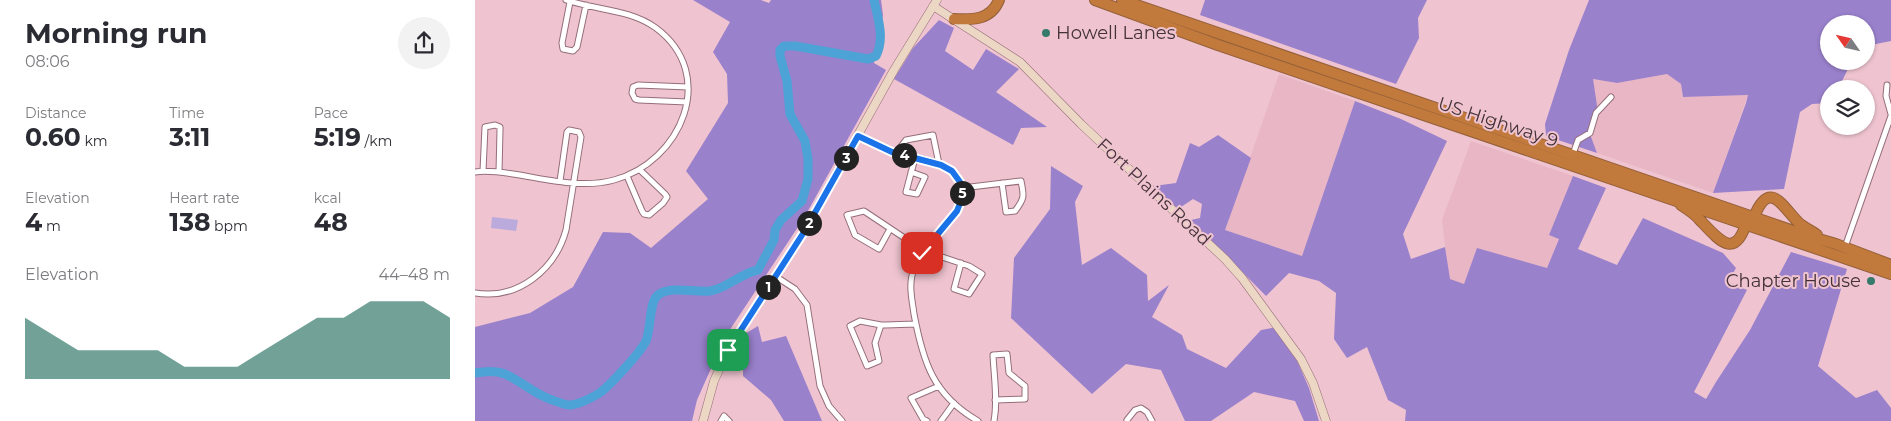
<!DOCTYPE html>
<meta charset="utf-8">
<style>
body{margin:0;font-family:Montserrat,sans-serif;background:#f2f2f3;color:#2b2b33;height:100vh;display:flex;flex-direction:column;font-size:19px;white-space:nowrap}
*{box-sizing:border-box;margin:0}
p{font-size:16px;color:#7c7c81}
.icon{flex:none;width:28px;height:28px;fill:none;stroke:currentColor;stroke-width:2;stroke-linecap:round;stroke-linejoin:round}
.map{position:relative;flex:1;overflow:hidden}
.details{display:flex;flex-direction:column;background:#fff;width:475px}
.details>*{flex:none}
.needle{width:32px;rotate:304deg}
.buttons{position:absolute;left:1345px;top:15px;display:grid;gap:10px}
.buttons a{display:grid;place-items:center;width:55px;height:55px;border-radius:50%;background:#fff;box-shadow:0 1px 4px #0004;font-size:25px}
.pin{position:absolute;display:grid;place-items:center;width:42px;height:42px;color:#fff;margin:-21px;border-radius:10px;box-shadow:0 2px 8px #0006}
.km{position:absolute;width:25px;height:25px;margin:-12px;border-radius:50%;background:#222;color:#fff;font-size:14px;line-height:25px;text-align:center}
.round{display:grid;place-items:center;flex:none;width:52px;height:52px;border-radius:26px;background:#f2f2f3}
.summary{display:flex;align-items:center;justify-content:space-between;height:85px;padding:0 25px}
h1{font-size:28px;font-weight:700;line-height:38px}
.figures{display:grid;grid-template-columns:repeat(3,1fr);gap:8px;height:85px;padding:5px 25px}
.figures div{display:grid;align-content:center}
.figures b{font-size:25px;font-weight:700}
.figures small{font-size:14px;font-weight:400}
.figures p{font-size:14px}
.chart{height:140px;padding:10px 25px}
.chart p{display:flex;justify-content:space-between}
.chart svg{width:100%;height:90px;margin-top:5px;fill:#367a6c;opacity:.7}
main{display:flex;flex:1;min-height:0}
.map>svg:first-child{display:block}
.built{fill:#e9b6c5}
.green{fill:#baabdc}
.forest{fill:#9a81cc}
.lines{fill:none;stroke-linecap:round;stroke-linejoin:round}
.river{stroke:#4da2d6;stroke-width:9}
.street-casing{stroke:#956e7a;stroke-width:7}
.secondary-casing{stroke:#956e7a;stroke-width:9}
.highway-casing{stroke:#95603a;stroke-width:12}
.street{stroke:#fff;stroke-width:5}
.secondary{stroke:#ecd7c4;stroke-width:8}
.highway{stroke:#c1793c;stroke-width:10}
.route-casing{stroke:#fff;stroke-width:10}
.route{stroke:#1a73e8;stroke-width:6}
.poi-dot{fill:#367a6c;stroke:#efc4d0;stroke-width:2}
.labels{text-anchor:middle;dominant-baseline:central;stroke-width:4;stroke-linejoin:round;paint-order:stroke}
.poi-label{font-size:18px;fill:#433237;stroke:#efc4d0;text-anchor:start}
.street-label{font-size:18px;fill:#433237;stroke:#efc4d0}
</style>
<main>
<section class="details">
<div class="summary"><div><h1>Morning run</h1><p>08:06</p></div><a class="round"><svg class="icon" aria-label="share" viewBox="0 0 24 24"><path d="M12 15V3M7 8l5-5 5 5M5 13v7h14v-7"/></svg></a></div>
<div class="figures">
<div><p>Distance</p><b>0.60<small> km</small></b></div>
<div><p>Time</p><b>3:11</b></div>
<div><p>Pace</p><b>5:19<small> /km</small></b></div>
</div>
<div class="figures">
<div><p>Elevation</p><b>4<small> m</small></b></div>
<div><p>Heart rate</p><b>138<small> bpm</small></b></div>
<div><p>kcal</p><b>48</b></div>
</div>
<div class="chart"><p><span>Elevation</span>44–48 m</p>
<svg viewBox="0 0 160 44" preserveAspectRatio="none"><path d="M0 44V14L10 22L20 30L30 30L40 30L50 30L60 38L70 38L80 38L90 30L100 22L110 14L120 14L130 6L140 6L150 6L160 14V44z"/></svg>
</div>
</section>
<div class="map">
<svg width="1416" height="421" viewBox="0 0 1416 421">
<rect width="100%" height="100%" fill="#efc4d0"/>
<!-- built -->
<path class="built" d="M804,74L880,101L827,256L750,230Z
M1192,74L1206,84L1208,97L1273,95L1238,193L1122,153L1115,134L1123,112L1117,79L1142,83Z
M996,141L1098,176L1074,235L1084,238L1072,268L1002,249L989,284L974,279L967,220Z"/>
<!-- green -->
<path class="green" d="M17,217L43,220L41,231L16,228Z"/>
<!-- forest -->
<path class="forest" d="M218,0H286L294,3L296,0H406L408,15L399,63L411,70L329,218L250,337L222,400L217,421H0V327L55,313L98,287L128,232L155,233L176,248L233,199L211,171L253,103L252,74L238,52L255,22Z
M730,0H952L943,18L944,38L921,84L725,15Z
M1114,0H1416V41L1391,46V24H1354V61H1377L1363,89H1354V103L1337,104L1325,112L1309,189L1238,193L1271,103L1273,95L1208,97L1206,84L1192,74L1142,83L1118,79L1123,112L1115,134L1122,153L1071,136L1070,124L1094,50Z
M464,20L479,28L470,51L498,70L511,49L544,69L521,92L572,127L546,128L538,145L419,79L438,48Z
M880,101L926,119L972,141L928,234L936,259L970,247L975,279L989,284L1002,248L1072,268L1084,239L1074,235L1098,176L1131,188L1103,249L1142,265L1168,218L1248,253L1261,268L1253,282L1272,290L1219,392L1231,399L1241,382L1275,330L1316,252L1372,269L1343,366L1381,398L1402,390L1416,408V421H930L931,410L913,400L892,347L872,358L859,339L861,293L844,281L814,273L791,296L716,220L725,218L727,204L718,199L703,209L679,186L701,183L715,143L724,147L743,135L776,158L750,230L827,256Z
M576,166L608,186L600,202L607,265L636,248L672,275L673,301L694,285L677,317L707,335L712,349L751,368L786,330L807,326L834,388L844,421H829L820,401L779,392L736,421H710L686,370L651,364L617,394L536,318L539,258L575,209Z
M283,326L287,342L311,336L347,421H309L296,400L268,376V335Z"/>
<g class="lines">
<!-- river -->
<path class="river" d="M0,373C10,371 20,370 30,374C47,381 59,395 80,401C84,402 90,405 94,405C104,405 118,397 126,392C136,384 165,353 171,341C176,330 174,301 183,295C197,285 218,293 235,291C251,289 264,274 283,270L299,240L300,230L306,220L327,201L333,179V159L330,141L315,114L312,81L305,56V50L309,46H320L393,59L401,56C410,38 403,19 399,0"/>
<!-- street casing -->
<g class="street-casing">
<path id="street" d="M95,2L87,43L88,49L98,51L102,47L111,5
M1412,85L1411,96L1416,114
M212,102L164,100L160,99L157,93L158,87L163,85L213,87
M383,136C394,142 405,148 418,152C436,157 469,160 481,175C506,209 449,240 439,269C433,284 437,299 439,314C448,362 458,395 503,421
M421,153L431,140L458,135L464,164
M1098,154L1103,140L1115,133L1121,113L1136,97
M8,171L10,127L20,125L25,127V130L24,172
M0,172C13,170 25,172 38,174C71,179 107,189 139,180C206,162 244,75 181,28C155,9 120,10 91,0
M436,172L450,177L442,194L431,192L440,158
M152,176L167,211L169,214L174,215L188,203L192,197L190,194L165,170
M487,188L546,181C549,196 550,198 540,211L531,212L527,183
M415,229L404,249L380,235L372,215L389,211L449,251L494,266L507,274L494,294L479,289L486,263
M1370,247L1416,116
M300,276L320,289L332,305L345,386L354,406L367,421
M0,293C43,300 80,270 91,230L106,137L104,132L94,130L92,132L85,181
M406,325L400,343L404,361L392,366L375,326L385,321L406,325H410L441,324
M652,420L660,410L666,408L672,412L677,421
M246,421L249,416L254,421
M452,421L448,419L436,398L464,386
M466,421L479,403
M519,421C523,400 519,377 518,355L532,354L534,373L550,386V399L520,400"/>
</g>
<!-- secondary casing -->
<g class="secondary-casing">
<path id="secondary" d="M458,6L545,62L606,124L750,259L767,278L826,359L838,383L851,421
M228,421L239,381L253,350L329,232L419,70L462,0"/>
</g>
<!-- highway casing -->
<g class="highway-casing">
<path id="highway" d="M620,0L743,45L1416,274
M647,0L1330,235L1361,244L1416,265
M479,19C498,20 516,20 524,0
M1206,205C1212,209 1219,213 1224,219C1244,240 1261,263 1273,217
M1281,223L1279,217C1295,177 1308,208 1325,224C1330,228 1337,231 1342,235"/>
</g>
<!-- street -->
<use href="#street" class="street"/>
<!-- secondary -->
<use href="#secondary" class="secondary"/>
<!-- highway -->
<use href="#highway" class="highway"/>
</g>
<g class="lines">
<!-- route casing -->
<g class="route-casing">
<path id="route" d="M253,350L329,232L383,136L417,152L466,165L477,171L485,182L487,198L482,211L447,253"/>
</g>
<!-- route -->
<use href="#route" class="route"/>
</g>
<!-- markers -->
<g class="poi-dot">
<circle cx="571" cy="33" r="5"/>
<circle cx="1396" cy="281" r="5"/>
</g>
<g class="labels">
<!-- poi labels -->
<g class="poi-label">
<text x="581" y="33">Howell Lanes</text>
<text x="1386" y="281" text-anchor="end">Chapter House</text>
</g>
<!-- street labels -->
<g class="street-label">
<text transform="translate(1023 122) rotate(18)">US Highway 9</text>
<text transform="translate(679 192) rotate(43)">Fort Plains Road</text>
</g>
</g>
</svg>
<div class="buttons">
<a><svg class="needle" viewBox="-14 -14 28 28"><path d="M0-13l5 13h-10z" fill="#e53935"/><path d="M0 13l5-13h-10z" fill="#7c7c81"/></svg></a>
<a><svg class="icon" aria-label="layers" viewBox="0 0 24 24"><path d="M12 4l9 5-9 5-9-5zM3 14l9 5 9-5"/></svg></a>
</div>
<div class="pin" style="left:253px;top:350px;background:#1e9e55"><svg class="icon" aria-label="arrive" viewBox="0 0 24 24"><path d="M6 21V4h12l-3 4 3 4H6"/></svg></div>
<div class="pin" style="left:447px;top:253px;background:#d93025"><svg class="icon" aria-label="check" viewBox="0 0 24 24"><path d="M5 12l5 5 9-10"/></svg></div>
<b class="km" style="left:293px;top:287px">1</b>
<b class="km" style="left:334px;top:223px">2</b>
<b class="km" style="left:371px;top:158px">3</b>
<b class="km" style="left:429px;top:155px">4</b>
<b class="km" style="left:487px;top:193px">5</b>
</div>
</main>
